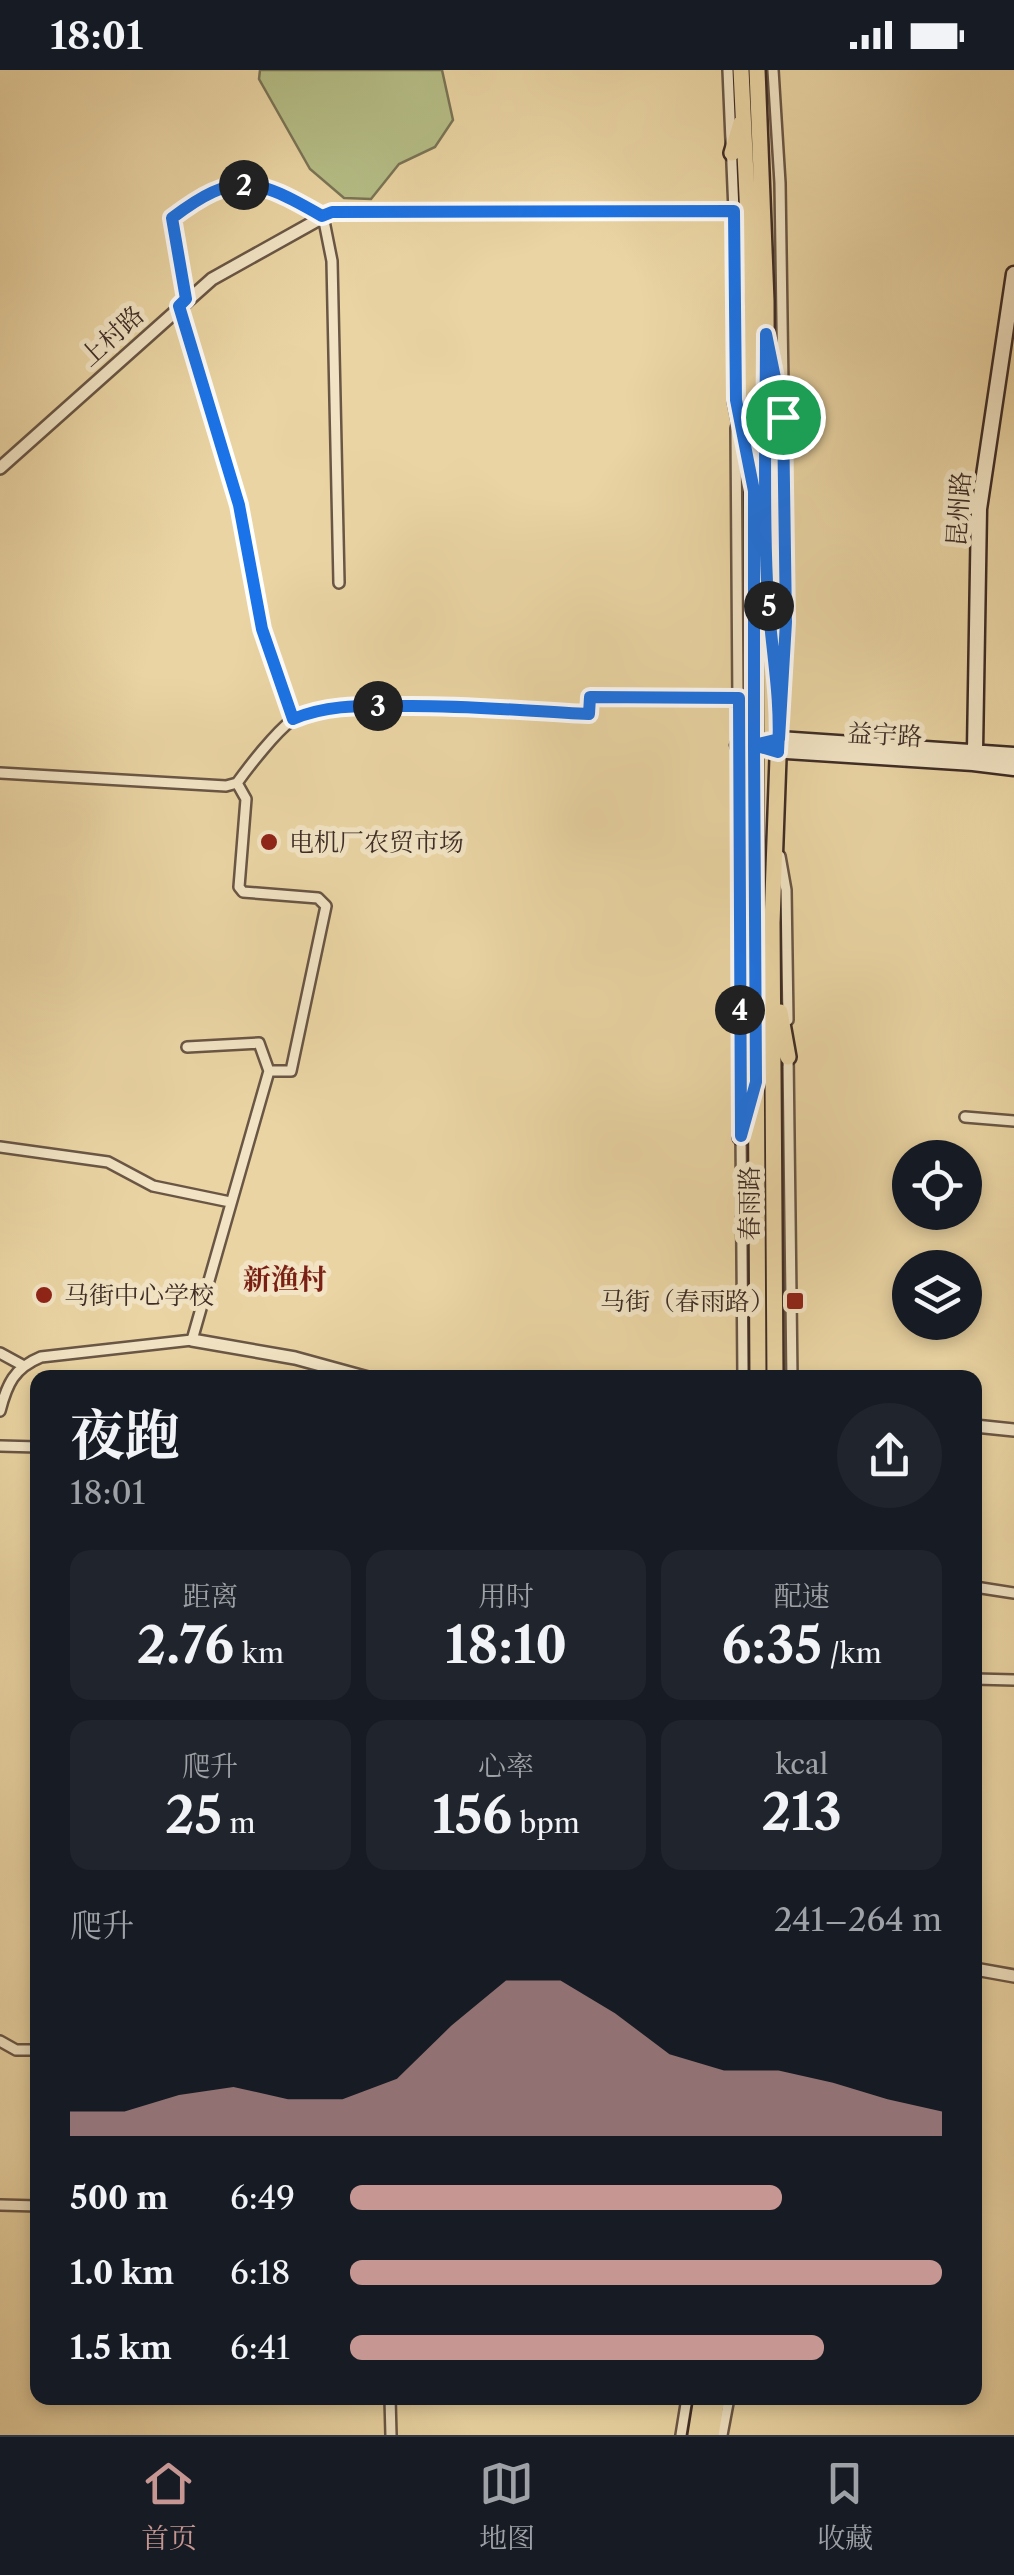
<!DOCTYPE html>
<html lang="zh">
<meta charset="utf-8">
<style>
body{margin:0;font-family:"Libre Caslon Text","Noto Serif SC",serif;background:#20242c;color:#f1f3f6;height:100vh;display:flex;flex-direction:column;font-size:38px;white-space:nowrap}
*{box-sizing:border-box;margin:0}
p{font-size:32px;color:#9ea1a6}
.icon{flex:none;width:55px;height:55px;fill:none;stroke:currentColor;stroke-width:2;stroke-linecap:round;stroke-linejoin:round}
.map{position:relative;flex:1;overflow:hidden}
.drawer{position:absolute;left:30px;top:1300px;width:952px;height:1035px;display:flex;flex-direction:column;background:#171b24;border-radius:20px;box-shadow:0 5px 15px #0003}
.drawer>*{flex:none}
.buttons{position:absolute;left:892px;top:1070px;display:grid;gap:20px}
.buttons a{display:grid;place-items:center;width:90px;height:90px;border-radius:50%;background:#171b24;box-shadow:0 5px 15px #0003;font-size:50px}
.pin{position:absolute;display:grid;place-items:center;width:85px;height:85px;color:#fff;margin:-42px;border:5px solid #fff;border-radius:50%;box-shadow:0 2px 10px #0007}
.km{position:absolute;width:50px;height:50px;margin:-25px;border-radius:50%;background:#222;color:#fff;font-size:28px;line-height:50px;text-align:center}
.round{display:grid;place-items:center;flex:none;width:105px;height:105px;border-radius:52px;background:#20242c}
.head{display:flex;align-items:center;justify-content:space-between;height:170px;padding:0 40px}
h1{font-size:55px;font-weight:700;line-height:75px}
.figures{display:grid;grid-template-columns:repeat(3,1fr);gap:15px;height:170px;padding:10px 40px}
.figures div{display:grid;align-content:center;border-radius:20px;background:#20242c;text-align:center}
.figures b{font-size:50px;font-weight:700}
.figures small{font-size:28px;font-weight:400}
.figures p{font-size:28px}
.chart{height:280px;padding:20px 40px}
.chart p{display:flex;justify-content:space-between}
.chart svg{width:100%;height:180px;margin-top:10px;fill:#c59692;opacity:.7}
ul{padding:0 40px;list-style:none;font-size:32px}
li{display:grid;grid-template-columns:160px 120px 1fr;align-items:center;height:75px}
li i{height:25px;border-radius:12px;background:#c59692}
.status{display:flex;justify-content:space-between;align-items:center;height:70px;padding:0 50px;background:#171b24;direction:ltr}
.status svg{height:28px;fill:currentColor}
.dock{display:flex;justify-content:space-around;align-items:center;height:140px;border-top:2px solid #363941;background:#171b24;font-size:28px;color:#9ea1a6}
.dock a{display:grid;justify-items:center;gap:5px}
.dock .active{color:#c59692}
.map>svg:first-child{display:block}
.green{fill:#b5bd86;stroke:#7a7456;stroke-width:2.5}
.lines{fill:none;stroke-linecap:round;stroke-linejoin:round}
.minor-casing{stroke:#695645;stroke-width:14}
.tertiary-casing{stroke:#695645;stroke-width:16}
.secondary-casing{stroke:#3e2c26;stroke-width:19}
.primary-casing{stroke:#3e2c26;stroke-width:20}
.minor{stroke:#f1e3c3;stroke-width:9}
.tertiary{stroke:#f1e3c3;stroke-width:11}
.secondary{stroke:#f1e3c3;stroke-width:14}
.primary{stroke:#ead4a3;stroke-width:15}
.route-casing{stroke:#fff;stroke-width:20}
.route{stroke:#1a73e8;stroke-width:12}
.poi-dot{fill:#8f2418;stroke:#f1e3c3;stroke-width:4}
.labels{text-anchor:middle;dominant-baseline:central;stroke-width:10;stroke-linejoin:round;paint-order:stroke}
.street-label{font-size:25px;fill:#3e2c26;stroke:#f1e3c3}
.poi-label{font-size:25px;fill:#3e2c26;stroke:#f1e3c3;text-anchor:start}
.neighbourhood-label{font-size:28px;font-weight:bold;fill:#7a1f14;stroke:#f1e3c3}
</style>
<div class="status"><b>18:01</b><svg viewBox="0 0 49 12"><path d="M0 12V9h3v3zM5 12V6h3v6zM10 12V3h3v9zM15 12V0h3v12zM26 1h20v11H26zM47 4h2v5h-2z"/></svg></div>
<div class="map">
<svg width="1014" height="2365" viewBox="0 0 1014 2365">
<rect width="100%" height="100%" fill="#ead4a3"/>
<filter id="stains"><feTurbulence type="fractalNoise" baseFrequency=".002" numOctaves="4"/><feColorMatrix values="0 0 0 0 .2 0 0 0 0 .09 0 0 0 0 .02 0 0 0 .5 -.17"/></filter>
<radialGradient id="worn" r=".72"><stop offset=".6" stop-color="#630" stop-opacity="0"/><stop offset="1" stop-color="#630" stop-opacity=".3"/></radialGradient>
<!-- green -->
<path class="green" d="M260,0H442L453,50L435,77L399,94L371,129L344,128L310,99L259,9Z
M744,729L748,1006L745,1024L742,730Z
M746,1067L750,1297L747,1299L744,1088Z"/>
<g class="lines">
<!-- minor casing -->
<g class="minor-casing">
<path id="minor" d="M728,0L734,141L736,332
M773,0L780,113L783,315
M186,229L172,147C236,100 256,108 323,146L332,191L339,513
M179,236L239,435L263,559L293,649
M736,358L741,1047
M782,600L785,552L783,346
M0,703L226,716L237,713C250,695 275,663 292,650C331,621 533,642 589,644L590,627L739,628
M237,713L246,729L239,817L243,822L318,828L326,836L291,1001H269
M780,786L786,820L788,950
M788,985L792,1308
M965,1047L1014,1051
M741,1062L743,1308
M0,1077L108,1092L153,1116L230,1132
M0,1283L22,1295
M0,1341C7,1314 14,1298 41,1287L192,1270L269,1001L259,973L187,977
M0,1376L38,1377
M975,1517L1014,1523
M975,1609L1014,1610
M0,1971L16,1980H38
M0,2135L38,2136
M390,2328L391,2365
M681,2365L687,2328
M722,2365L729,2328"/>
</g>
<!-- tertiary casing -->
<g class="tertiary-casing">
<path id="tertiary" d="M0,398L212,209L332,142L734,141
M192,1270L295,1288L368,1308
M975,1356L1014,1360
M975,1899L1014,1906"/>
</g>
<!-- secondary casing -->
<g class="secondary-casing">
<path id="secondary" d="M738,675H754L779,669L1014,685
M771,680L973,693L1014,698
M975,680L979,439L1014,204"/>
</g>
<!-- primary casing -->
<g class="primary-casing">
<path id="primary" d="M741,0L752,231L758,1308
M757,0L766,231L767,514L780,633L772,853L775,1308
M732,83L741,53
M773,297L783,347
M736,330L746,380
M780,942L788,987
M741,1067L751,1030
M696,2365L702,2328
M711,2365L717,2328"/>
</g>
<!-- minor -->
<use href="#minor" class="minor"/>
<!-- tertiary -->
<use href="#tertiary" class="tertiary"/>
<!-- secondary -->
<use href="#secondary" class="secondary"/>
<!-- primary -->
<use href="#primary" class="primary"/>
</g>
<g class="lines">
<!-- route casing -->
<g class="route-casing">
<path id="route" d="M783,347L786,552L779,669L754,675V421L736,330L734,141L332,142L322,146C256,108 235,100 172,148L186,229L179,236L239,435L262,559L293,649C329,634 363,636 401,636C464,635 526,641 589,644L590,627L739,628L741,1066L756,1012L754,675L778,682C782,624 769,569 767,512C763,429 766,346 766,264L783,347"/>
</g>
<!-- route -->
<use href="#route" class="route"/>
</g>
<!-- markers -->
<g class="poi-dot">
<circle cx="269" cy="772" r="10"/>
<circle cx="44" cy="1225" r="10"/>
<rect x="785" y="1221" width="20" height="20" rx="5"/>
</g>
<g class="labels">
<!-- street labels -->
<g class="street-label">
<text transform="translate(112 266) rotate(-42)">上村路</text>
<text transform="translate(959 439) rotate(-86)">昆州路</text>
<text transform="translate(885 665) rotate(3)">益宁路</text>
<text transform="translate(749 1133) rotate(-90)">春雨路</text>
</g>
<!-- poi labels -->
<g class="poi-label">
<text x="289" y="772">电机厂农贸市场</text>
<text x="64" y="1225">马街中心学校</text>
<text x="775" y="1231" text-anchor="end">马街（春雨路）</text>
</g>
<!-- neighbourhood labels -->
<g class="neighbourhood-label">
<text x="285" y="1209">新渔村</text>
</g>
</g>
<rect width="100%" height="100%" filter="url(#stains)"/>
<rect width="100%" height="100%" fill="url(#worn)"/>
</svg>
<div class="buttons">
<a><svg class="icon" aria-label="locate" viewBox="0 0 24 24"><circle cx="12" cy="12" r="6"/><path d="M12 2v4M12 18v4M2 12h4M18 12h4"/></svg></a>
<a><svg class="icon" aria-label="layers" viewBox="0 0 24 24"><path d="M12 4l9 5-9 5-9-5zM3 14l9 5 9-5"/></svg></a>
</div>
<div class="pin" style="left:783px;top:347px;background:#1e9e55"><svg class="icon" aria-label="arrive" viewBox="0 0 24 24"><path d="M6 21V4h12l-3 4 3 4H6"/></svg></div>
<b class="km" style="left:244px;top:115px">2</b>
<b class="km" style="left:378px;top:636px">3</b>
<b class="km" style="left:740px;top:940px">4</b>
<b class="km" style="left:769px;top:536px">5</b>
<section class="drawer">
<div class="head"><div><h1>夜跑</h1><p>18:01</p></div><a class="round"><svg class="icon" aria-label="share" viewBox="0 0 24 24"><path d="M12 15V3M7 8l5-5 5 5M5 13v7h14v-7"/></svg></a></div>
<div class="figures">
<div><p>距离</p><b>2.76<small> km</small></b></div>
<div><p>用时</p><b>18:10</b></div>
<div><p>配速</p><b>6:35<small> /km</small></b></div>
</div>
<div class="figures">
<div><p>爬升</p><b>25<small> m</small></b></div>
<div><p>心率</p><b>156<small> bpm</small></b></div>
<div><p>kcal</p><b>213</b></div>
</div>
<div class="chart"><p><span>爬升</span>241–264 m</p>
<svg viewBox="0 0 160 44" preserveAspectRatio="none"><path d="M0 44V38L10 38L20 34L30 32L40 35L50 35L60 30L70 17L80 6L90 6L100 14L110 24L120 28L130 28L140 31L150 35L160 38V44z"/></svg>
</div>
<ul>
<li><b>500 m</b>6:49<i style="width:73%"></i></li>
<li><b>1.0 km</b>6:18<i style="width:100%"></i></li>
<li><b>1.5 km</b>6:41<i style="width:80%"></i></li>
</ul>
</section>
</div>
<nav class="dock">
<a class="active"><svg class="icon" aria-label="home" viewBox="0 0 24 24"><path d="M3 11l9-7 9 7M6 9v11h12V9"/></svg>首页</a>
<a><svg class="icon" aria-label="map" viewBox="0 0 24 24"><path d="M3 6l6-2 6 2 6-2v14l-6 2-6-2-6 2zM9 4v14M15 6v14"/></svg>地图</a>
<a><svg class="icon" aria-label="saved" viewBox="0 0 24 24"><path d="M7 4h10v16l-5-4-5 4z"/></svg>收藏</a>
</nav>
